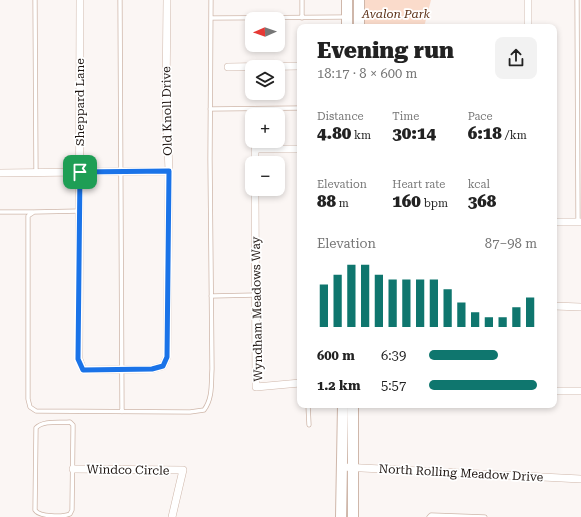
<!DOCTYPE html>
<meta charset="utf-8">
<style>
body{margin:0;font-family:"Roboto Serif",serif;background:#f2f2f2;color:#222;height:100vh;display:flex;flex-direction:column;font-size:15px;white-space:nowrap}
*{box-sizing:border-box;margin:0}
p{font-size:13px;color:#767676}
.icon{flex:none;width:22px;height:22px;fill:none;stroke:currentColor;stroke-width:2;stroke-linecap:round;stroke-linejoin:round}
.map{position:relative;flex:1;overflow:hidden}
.drawer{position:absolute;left:297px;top:24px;width:260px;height:384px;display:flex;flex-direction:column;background:#fff;border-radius:8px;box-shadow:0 2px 6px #0003}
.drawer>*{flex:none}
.needle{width:26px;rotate:268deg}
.buttons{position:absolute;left:245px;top:12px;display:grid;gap:8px}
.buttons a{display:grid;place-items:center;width:40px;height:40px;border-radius:8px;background:#fff;box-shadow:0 2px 6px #0003;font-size:20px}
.pin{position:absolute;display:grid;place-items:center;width:34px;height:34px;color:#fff;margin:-17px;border-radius:8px;box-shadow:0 2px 6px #0006}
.round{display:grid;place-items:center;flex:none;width:42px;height:42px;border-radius:8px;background:#f2f2f2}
.head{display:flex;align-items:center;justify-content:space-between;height:68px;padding:0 20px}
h1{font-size:22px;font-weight:800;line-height:30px}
.figures{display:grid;grid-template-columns:repeat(3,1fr);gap:6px;height:68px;padding:4px 20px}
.figures div{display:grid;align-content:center}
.figures b{font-size:17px;font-weight:800}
.figures small{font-size:11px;font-weight:400}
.figures p{font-size:11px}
.chart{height:112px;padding:8px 20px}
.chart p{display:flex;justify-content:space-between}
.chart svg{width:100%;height:72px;margin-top:4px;stroke:#0f766e;stroke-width:6}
ul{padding:0 20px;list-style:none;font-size:13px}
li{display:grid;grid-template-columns:64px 48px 1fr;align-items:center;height:30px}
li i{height:10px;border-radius:5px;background:#0f766e}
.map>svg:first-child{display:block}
.green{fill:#fadbcb}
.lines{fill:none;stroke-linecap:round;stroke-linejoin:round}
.service-casing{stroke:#cfb7aa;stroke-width:5}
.minor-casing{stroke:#cfb7aa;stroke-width:8}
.secondary-casing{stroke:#cfb7aa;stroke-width:12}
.service{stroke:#fff;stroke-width:3.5}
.minor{stroke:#fff;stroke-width:7}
.secondary{stroke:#fff;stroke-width:10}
.route-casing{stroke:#fff;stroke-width:8}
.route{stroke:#1a73e8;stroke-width:5}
.labels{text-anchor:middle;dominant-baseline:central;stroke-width:3.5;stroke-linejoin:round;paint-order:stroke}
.park-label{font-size:12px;font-style:italic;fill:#5b2f15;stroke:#fff}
.street-label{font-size:12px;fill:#1c130f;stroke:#fff}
</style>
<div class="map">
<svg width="581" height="517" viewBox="0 0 581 517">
<rect width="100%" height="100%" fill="#fbf6f4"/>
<!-- green -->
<path class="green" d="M361,0H431L424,27H361Z"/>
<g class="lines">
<!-- service casing -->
<g class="service-casing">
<path id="service" d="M35,0L36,173
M120,0L122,412
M302,0V18
M577,0L578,222
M211,18L346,17
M210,109L300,108
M80,211L34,212L28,216V399L30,407L36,411L190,412L204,410C213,398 211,383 212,369L210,159L211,0
M0,212H33
M211,296L256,295
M308,405L309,425
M70,422L73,425V430L72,510L70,514C63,517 39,517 35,510L36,428C43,420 60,423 70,422Z
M429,517L431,515L485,517"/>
</g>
<!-- minor casing -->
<g class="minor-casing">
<path id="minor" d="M80,0L79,359L83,370L152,369L163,366L167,357L169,171L166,100L167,0
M528,27V0
M228,67L300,66
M255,163V149H300
M0,173L169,171
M255,189L256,387L300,383
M554,222H581
M554,306L581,307
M554,391H581
M342,467L581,479
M73,469L183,470L172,517"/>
</g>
<!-- secondary casing -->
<g class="secondary-casing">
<path id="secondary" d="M347,27V0
M359,27V0
M341,517L343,405
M353,517V405"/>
</g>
<!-- service -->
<use href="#service" class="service"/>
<!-- minor -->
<use href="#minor" class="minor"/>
<!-- secondary -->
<use href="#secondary" class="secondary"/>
</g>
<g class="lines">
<!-- route casing -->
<g class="route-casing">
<path id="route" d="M169,171L167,357L163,366L152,369L83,370L78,359L80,172Z"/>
</g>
<!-- route -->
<use href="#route" class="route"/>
</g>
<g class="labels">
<!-- park labels -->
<g class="park-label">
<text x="396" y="14">Avalon Park</text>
</g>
<!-- street labels -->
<g class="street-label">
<text transform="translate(80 102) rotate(-90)">Sheppard Lane</text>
<text transform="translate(167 111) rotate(-91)">Old Knoll Drive</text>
<text transform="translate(257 309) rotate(-91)">Wyndham Meadows Way</text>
<text transform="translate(128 470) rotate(1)">Windco Circle</text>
<text transform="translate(461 473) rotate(3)">North Rolling Meadow Drive</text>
</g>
</g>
</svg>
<div class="buttons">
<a><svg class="needle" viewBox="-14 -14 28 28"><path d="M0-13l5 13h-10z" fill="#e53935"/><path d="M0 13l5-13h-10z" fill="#767676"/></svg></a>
<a><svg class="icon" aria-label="layers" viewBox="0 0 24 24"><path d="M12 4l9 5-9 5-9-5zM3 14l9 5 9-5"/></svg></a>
<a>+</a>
<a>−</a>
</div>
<div class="pin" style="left:80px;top:172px;background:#1e9e55"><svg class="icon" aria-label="arrive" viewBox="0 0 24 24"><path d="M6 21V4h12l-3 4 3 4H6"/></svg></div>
<section class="drawer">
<div class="head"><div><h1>Evening run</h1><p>18:17 · 8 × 600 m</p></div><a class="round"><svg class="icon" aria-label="share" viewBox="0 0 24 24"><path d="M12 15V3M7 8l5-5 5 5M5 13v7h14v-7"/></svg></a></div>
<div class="figures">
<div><p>Distance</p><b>4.80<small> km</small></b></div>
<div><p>Time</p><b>30:14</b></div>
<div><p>Pace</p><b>6:18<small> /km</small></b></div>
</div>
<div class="figures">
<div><p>Elevation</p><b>88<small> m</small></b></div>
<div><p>Heart rate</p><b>160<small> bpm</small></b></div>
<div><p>kcal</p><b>368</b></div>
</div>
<div class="chart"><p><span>Elevation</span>87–98 m</p>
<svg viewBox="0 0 160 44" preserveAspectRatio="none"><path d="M5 44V18M15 44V12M25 44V6M35 44V6M45 44V12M55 44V15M65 44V15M75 44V15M85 44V15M95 44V21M105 44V29M115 44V35M125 44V38M135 44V38M145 44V32M155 44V26"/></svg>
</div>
<ul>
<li><b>600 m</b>6:39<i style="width:64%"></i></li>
<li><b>1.2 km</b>5:57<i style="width:100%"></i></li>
</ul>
</section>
</div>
